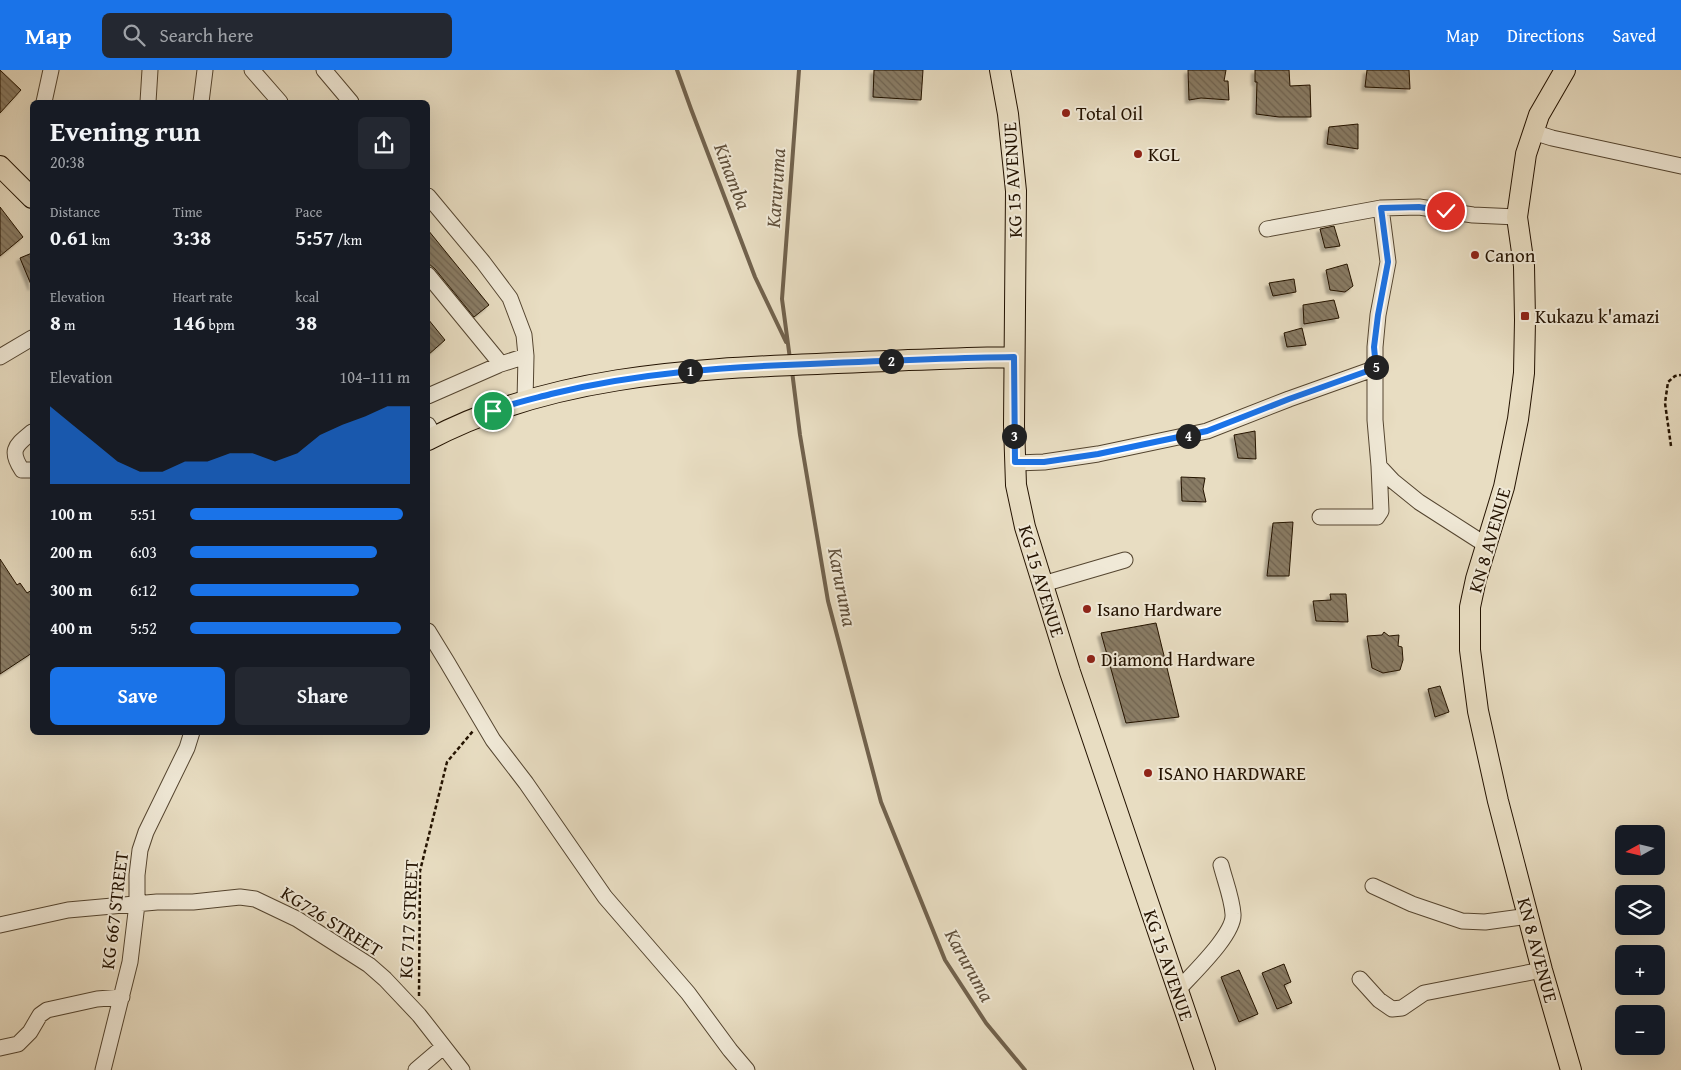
<!DOCTYPE html>
<meta charset="utf-8">
<style>
body{margin:0;font-family:"Gentium Book Plus",serif;background:#242831;color:#f1f3f6;height:100vh;display:flex;flex-direction:column;font-size:19px;white-space:nowrap}
*{box-sizing:border-box;margin:0}
p{font-size:16px;color:#9ea1a6}
.icon{flex:none;width:28px;height:28px;fill:none;stroke:currentColor;stroke-width:2;stroke-linecap:round;stroke-linejoin:round}
.map{position:relative;flex:1;overflow:hidden}
.panel{position:absolute;left:30px;top:30px;width:400px;height:635px;display:flex;flex-direction:column;background:#171b24;border-radius:8px;box-shadow:0 5px 20px #0002}
.panel>*{flex:none}
.needle{width:32px;rotate:262deg}
.fabs{position:absolute;left:1615px;top:755px;display:grid;gap:10px}
.fabs a{display:grid;place-items:center;width:50px;height:50px;border-radius:8px;background:#171b24;box-shadow:0 5px 20px #0002;font-size:25px}
.pin{position:absolute;display:grid;place-items:center;width:42px;height:42px;color:#fff;margin:-21px;border:2px solid #fff;border-radius:50%;box-shadow:0 1px 5px #0007}
.km{position:absolute;width:25px;height:25px;margin:-12px;border-radius:50%;background:#222;color:#fff;font-size:14px;line-height:25px;text-align:center}
.round{display:grid;place-items:center;flex:none;width:52px;height:52px;border-radius:8px;background:#242831}
.head{display:flex;align-items:center;justify-content:space-between;height:85px;padding:0 20px}
h1{font-size:28px;font-weight:800;line-height:38px}
.stats{display:grid;grid-template-columns:repeat(3,1fr);gap:8px;height:85px;padding:5px 20px}
.stats div{display:grid;align-content:center}
.stats b{font-size:21px;font-weight:800}
.stats small{font-size:14px;font-weight:400}
.stats p{font-size:14px}
.chart{height:140px;padding:10px 20px}
.chart p{display:flex;justify-content:space-between}
.chart svg{width:100%;height:90px;margin-top:5px;fill:#1a73e8;opacity:.7}
.action{display:flex;gap:10px;margin-top:auto;padding:10px 20px}
.action a{flex:1;height:58px;border-radius:8px;background:#1a73e8;color:#fff;font-size:20px;font-weight:800;line-height:58px;text-align:center}
.action a+a{background:#242831;color:#f1f3f6}
ul{padding:0 20px;list-style:none;font-size:16px}
li{display:grid;grid-template-columns:80px 60px 1fr;align-items:center;height:38px}
li i{height:12px;border-radius:6px;background:#1a73e8}
header{display:flex;align-items:center;gap:30px;box-sizing:border-box;height:70px;padding:0 25px;background:#1a73e8;color:#fff}
header strong{font-size:24px}
nav{display:flex;gap:28px;margin-inline-start:auto;font-size:18px}
.search{width:350px;height:45px;background:#242831;display:flex;align-items:center;gap:12px;box-sizing:border-box;padding:0 18px;border-radius:8px;color:#9ea1a6;font-size:19px}
.map>svg:first-child{display:block}
.lines{fill:none;stroke-linecap:round;stroke-linejoin:round}
.stream{stroke:#71624d;stroke-width:4}
.building{fill:url(#building-back-hatch);stroke:#231200;filter:url(#shadow)}
.minor-casing{stroke:#544530;stroke-width:17}
.major-casing{stroke:#231200;stroke-width:22}
.path{stroke:#231200;stroke-width:2.5;stroke-dasharray:4 2.5;stroke-linecap:butt}
.minor{stroke:#f0e9d7;stroke-width:15}
.major{stroke:#e8ddc2;stroke-width:20}
.route-casing{stroke:#fff;stroke-width:10}
.route{stroke:#1a73e8;stroke-width:6}
.poi-dot{fill:#8f2418;stroke:#f0e9d7;stroke-width:2}
.labels{text-anchor:middle;dominant-baseline:central;stroke-width:4;stroke-linejoin:round;paint-order:stroke}
.poi-label{font-size:19px;fill:#231200;stroke:#f0e9d7;text-anchor:start}
.street-label{font-size:19px;fill:#231200;stroke:#f0e9d7}
.water-label{font-size:20px;font-style:italic;fill:#5e4e3a;stroke:#f0e9d7}
</style>
<header>
<strong>Map</strong>
<div class="search"><svg class="icon" aria-label="search" viewBox="0 0 24 24"><circle cx="10" cy="10" r="6"/><path d="M15 15l6 6"/></svg>Search here</div>
<nav><a>Map</a><a>Directions</a><a>Saved</a></nav>
</header>
<div class="map">
<svg width="1681" height="1000" viewBox="0 0 1681 1000">
<defs>
<pattern id="building-back-hatch" width="6" height="6" patternUnits="userSpaceOnUse" patternTransform="scale(1.25)"><rect width="6" height="6" fill="#897c65"/><path d="M-1 5l2 2M0 0l6 6M5-1l2 2" fill="none" stroke="#706451"/></pattern>
<filter id="shadow"><feDropShadow dx="-3.5" dy="3.5" stdDeviation="1" flood-color="#0004"/></filter>
</defs>
<rect width="100%" height="100%" fill="#e8ddc2"/>
<filter id="stains"><feTurbulence type="fractalNoise" baseFrequency=".004" numOctaves="4"/><feColorMatrix values="0 0 0 0 .2 0 0 0 0 .09 0 0 0 0 .02 0 0 0 .5 -.17"/></filter>
<radialGradient id="worn" r=".72"><stop offset=".6" stop-color="#630" stop-opacity="0"/><stop offset="1" stop-color="#630" stop-opacity=".3"/></radialGradient>
<g class="lines">
<!-- stream -->
<path class="stream" d="M677,0L691,39L755,207L786,272
M790,289L782,229L799,0
M792,301L800,365L828,531L881,732L945,890L986,953L1025,1000"/>
</g>
<!-- building -->
<path class="building" d="M0,0L21,20L0,43Z
M874,0H923L921,30L873,27Z
M1188,0H1226L1224,11H1228L1229,30L1201,28L1189,30Z
M1255,0H1289L1290,16L1310,15L1311,47H1279L1256,44L1257,12H1255Z
M1367,0H1409L1410,19L1365,17Z
M1358,54V79L1327,74L1329,57Z
M0,137L23,167L0,186Z
M1334,156L1340,176L1325,178L1320,159Z
M428,160L489,235L474,247L435,199L428,193Z
M32,183V217L20,188Z
M1347,194L1353,216L1345,222L1330,220L1326,200Z
M1294,209L1296,222L1273,226L1269,213Z
M1334,230L1339,248L1304,254L1303,235Z
M428,249L445,270L428,285Z
M1302,258L1306,275L1287,277L1284,263Z
M1255,361L1256,389L1238,388L1234,365Z
M1181,407L1205,408L1203,419L1206,432L1182,431Z
M1293,452L1289,506H1267L1273,453Z
M0,489L17,515L20,513L27,523L32,520V583L0,604Z
M1330,524H1346L1348,552L1316,551L1313,531L1331,530Z
M1156,553L1179,647L1126,653L1101,563Z
M1384,562L1389,566L1399,565L1398,576L1402,577L1403,590L1400,600L1383,603L1372,598L1367,566L1382,565Z
M1440,616L1449,642L1435,647L1428,619Z
M1284,894L1291,912L1284,915L1292,933L1277,939L1262,903Z
M1239,900L1258,944L1239,952L1221,907Z"/>
<g class="lines">
<!-- minor casing -->
<g class="minor-casing">
<path id="minor" d="M252,0L280,32
M324,0L351,32
M44,32L51,0
M148,32L150,0
M201,32L205,0
M1533,62L1552,68L1681,96
M428,126L483,192L510,228L524,265L526,286L525,331
M1381,138L1388,192L1378,245L1375,277V350L1379,396L1393,411L1419,432L1486,475
M1267,159L1381,138L1419,137L1473,145L1517,147
M428,205L501,294
M0,287L32,268
M428,326L501,294L526,286
M428,355L434,366
M32,362C17,375 8,379 22,400H32
M1015,393L1044,392L1098,384L1207,361L1289,329L1376,298
M1320,447H1377L1381,441L1379,396
M1043,514L1125,490
M428,561L447,592L493,670L526,713L605,827L688,923L730,980L747,1000
M1373,816L1412,834L1462,851L1485,852L1529,846
M0,855L68,840L157,832H193L240,827L255,829L297,849L369,895L385,909L419,945L462,1000
M1360,909L1379,930L1392,939L1402,938L1424,923L1542,900
M1178,920C1192,904 1235,864 1233,844C1232,828 1225,811 1221,795
M0,978L18,974L30,962L40,945L47,940L97,929L122,927
M103,1000L130,892L137,834V805L140,780L146,762L187,678L192,662
M416,1000L443,977"/>
</g>
<!-- major casing -->
<g class="major-casing">
<path id="major" d="M1000,0L1008,44L1016,121L1014,355L1016,415L1025,457L1070,602L1205,1000
M1565,0L1539,45L1526,84L1517,147L1524,196L1525,250L1524,303L1518,349L1504,417L1476,509L1470,537V580L1478,641L1498,731L1542,900L1571,1000
M0,96L32,128
M428,370C547,307 685,299 817,294C883,291 948,288 1014,287"/>
</g>
<!-- path -->
<path class="path" d="M1671,376L1665,333L1668,312L1675,306L1681,305
M419,926L420,801L447,692L473,661"/>
<!-- minor -->
<use href="#minor" class="minor"/>
<!-- major -->
<use href="#major" class="major"/>
</g>
<g class="lines">
<!-- route casing -->
<g class="route-casing">
<path id="route" d="M493,341C512,333 532,329 551,324C636,303 723,297 810,294C878,291 946,288 1014,287L1015,392H1044L1098,384L1207,361L1289,329L1376,298L1374,277L1378,245L1388,192L1381,138L1419,137L1446,141"/>
</g>
<!-- route -->
<use href="#route" class="route"/>
</g>
<!-- markers -->
<g class="poi-dot">
<circle cx="1066" cy="43" r="5"/>
<circle cx="1138" cy="84" r="5"/>
<circle cx="1475" cy="185" r="5"/>
<rect x="1520" y="241" width="10" height="10" rx="2.5"/>
<circle cx="1087" cy="539" r="5"/>
<circle cx="1091" cy="589" r="5"/>
<circle cx="1148" cy="703" r="5"/>
</g>
<g class="labels">
<!-- poi labels -->
<g class="poi-label">
<text x="1076" y="43">Total Oil</text>
<text x="1148" y="84">KGL</text>
<text x="1485" y="185">Canon</text>
<text x="1535" y="246">Kukazu k'amazi</text>
<text x="1097" y="539">Isano Hardware</text>
<text x="1101" y="589">Diamond Hardware</text>
<text x="1158" y="703">ISANO HARDWARE</text>
</g>
<!-- street labels -->
<g class="street-label">
<text transform="translate(1012 110) rotate(-93)">KG 15 AVENUE</text>
<text transform="translate(1489 470) rotate(-74)">KN 8 AVENUE</text>
<text transform="translate(1042 511) rotate(73)">KG 15 AVENUE</text>
<text transform="translate(114 840) rotate(-83)">KG 667 STREET</text>
<text transform="translate(408 849) rotate(-87)">KG 717 STREET</text>
<text transform="translate(332 851) rotate(32)">KG726 STREET</text>
<text transform="translate(1538 880) rotate(75)">KN 8 AVENUE</text>
<text transform="translate(1169 895) rotate(71)">KG 15 AVENUE</text>
</g>
<!-- water labels -->
<g class="water-label">
<text transform="translate(733 106) rotate(69)">Kinamba</text>
<text transform="translate(775 118) rotate(-86)">Karuruma</text>
<text transform="translate(843 517) rotate(79)">Karuruma</text>
<text transform="translate(970 895) rotate(61)">Karuruma</text>
</g>
</g>
<rect width="100%" height="100%" filter="url(#stains)"/>
<rect width="100%" height="100%" fill="url(#worn)"/>
</svg>
<div class="fabs">
<a><svg class="needle" viewBox="-14 -14 28 28"><path d="M0-13l5 13h-10z" fill="#e53935"/><path d="M0 13l5-13h-10z" fill="#9ea1a6"/></svg></a>
<a><svg class="icon" aria-label="layers" viewBox="0 0 24 24"><path d="M12 4l9 5-9 5-9-5zM3 14l9 5 9-5"/></svg></a>
<a>+</a>
<a>−</a>
</div>
<div class="pin" style="left:493px;top:341px;background:#1e9e55"><svg class="icon" aria-label="arrive" viewBox="0 0 24 24"><path d="M6 21V4h12l-3 4 3 4H6"/></svg></div>
<div class="pin" style="left:1446px;top:141px;background:#d93025"><svg class="icon" aria-label="check" viewBox="0 0 24 24"><path d="M5 12l5 5 9-10"/></svg></div>
<b class="km" style="left:690px;top:301px">1</b>
<b class="km" style="left:891px;top:291px">2</b>
<b class="km" style="left:1014px;top:366px">3</b>
<b class="km" style="left:1188px;top:366px">4</b>
<b class="km" style="left:1376px;top:297px">5</b>
<section class="panel">
<div class="head"><div><h1>Evening run</h1><p>20:38</p></div><a class="round"><svg class="icon" aria-label="share" viewBox="0 0 24 24"><path d="M12 15V3M7 8l5-5 5 5M5 13v7h14v-7"/></svg></a></div>
<div class="stats">
<div><p>Distance</p><b>0.61<small> km</small></b></div>
<div><p>Time</p><b>3:38</b></div>
<div><p>Pace</p><b>5:57<small> /km</small></b></div>
</div>
<div class="stats">
<div><p>Elevation</p><b>8<small> m</small></b></div>
<div><p>Heart rate</p><b>146<small> bpm</small></b></div>
<div><p>kcal</p><b>38</b></div>
</div>
<div class="chart"><p><span>Elevation</span>104–111 m</p>
<svg viewBox="0 0 160 44" preserveAspectRatio="none"><path d="M0 44V6L10 15L20 24L30 33L40 38L50 38L60 33L70 33L80 29L90 29L100 33L110 29L120 20L130 15L140 11L150 6L160 6V44z"/></svg>
</div>
<ul>
<li><b>100 m</b>5:51<i style="width:97%"></i></li>
<li><b>200 m</b>6:03<i style="width:85%"></i></li>
<li><b>300 m</b>6:12<i style="width:77%"></i></li>
<li><b>400 m</b>5:52<i style="width:96%"></i></li>
</ul>
<div class="action"><a>Save</a><a>Share</a></div>
</section>
</div>
